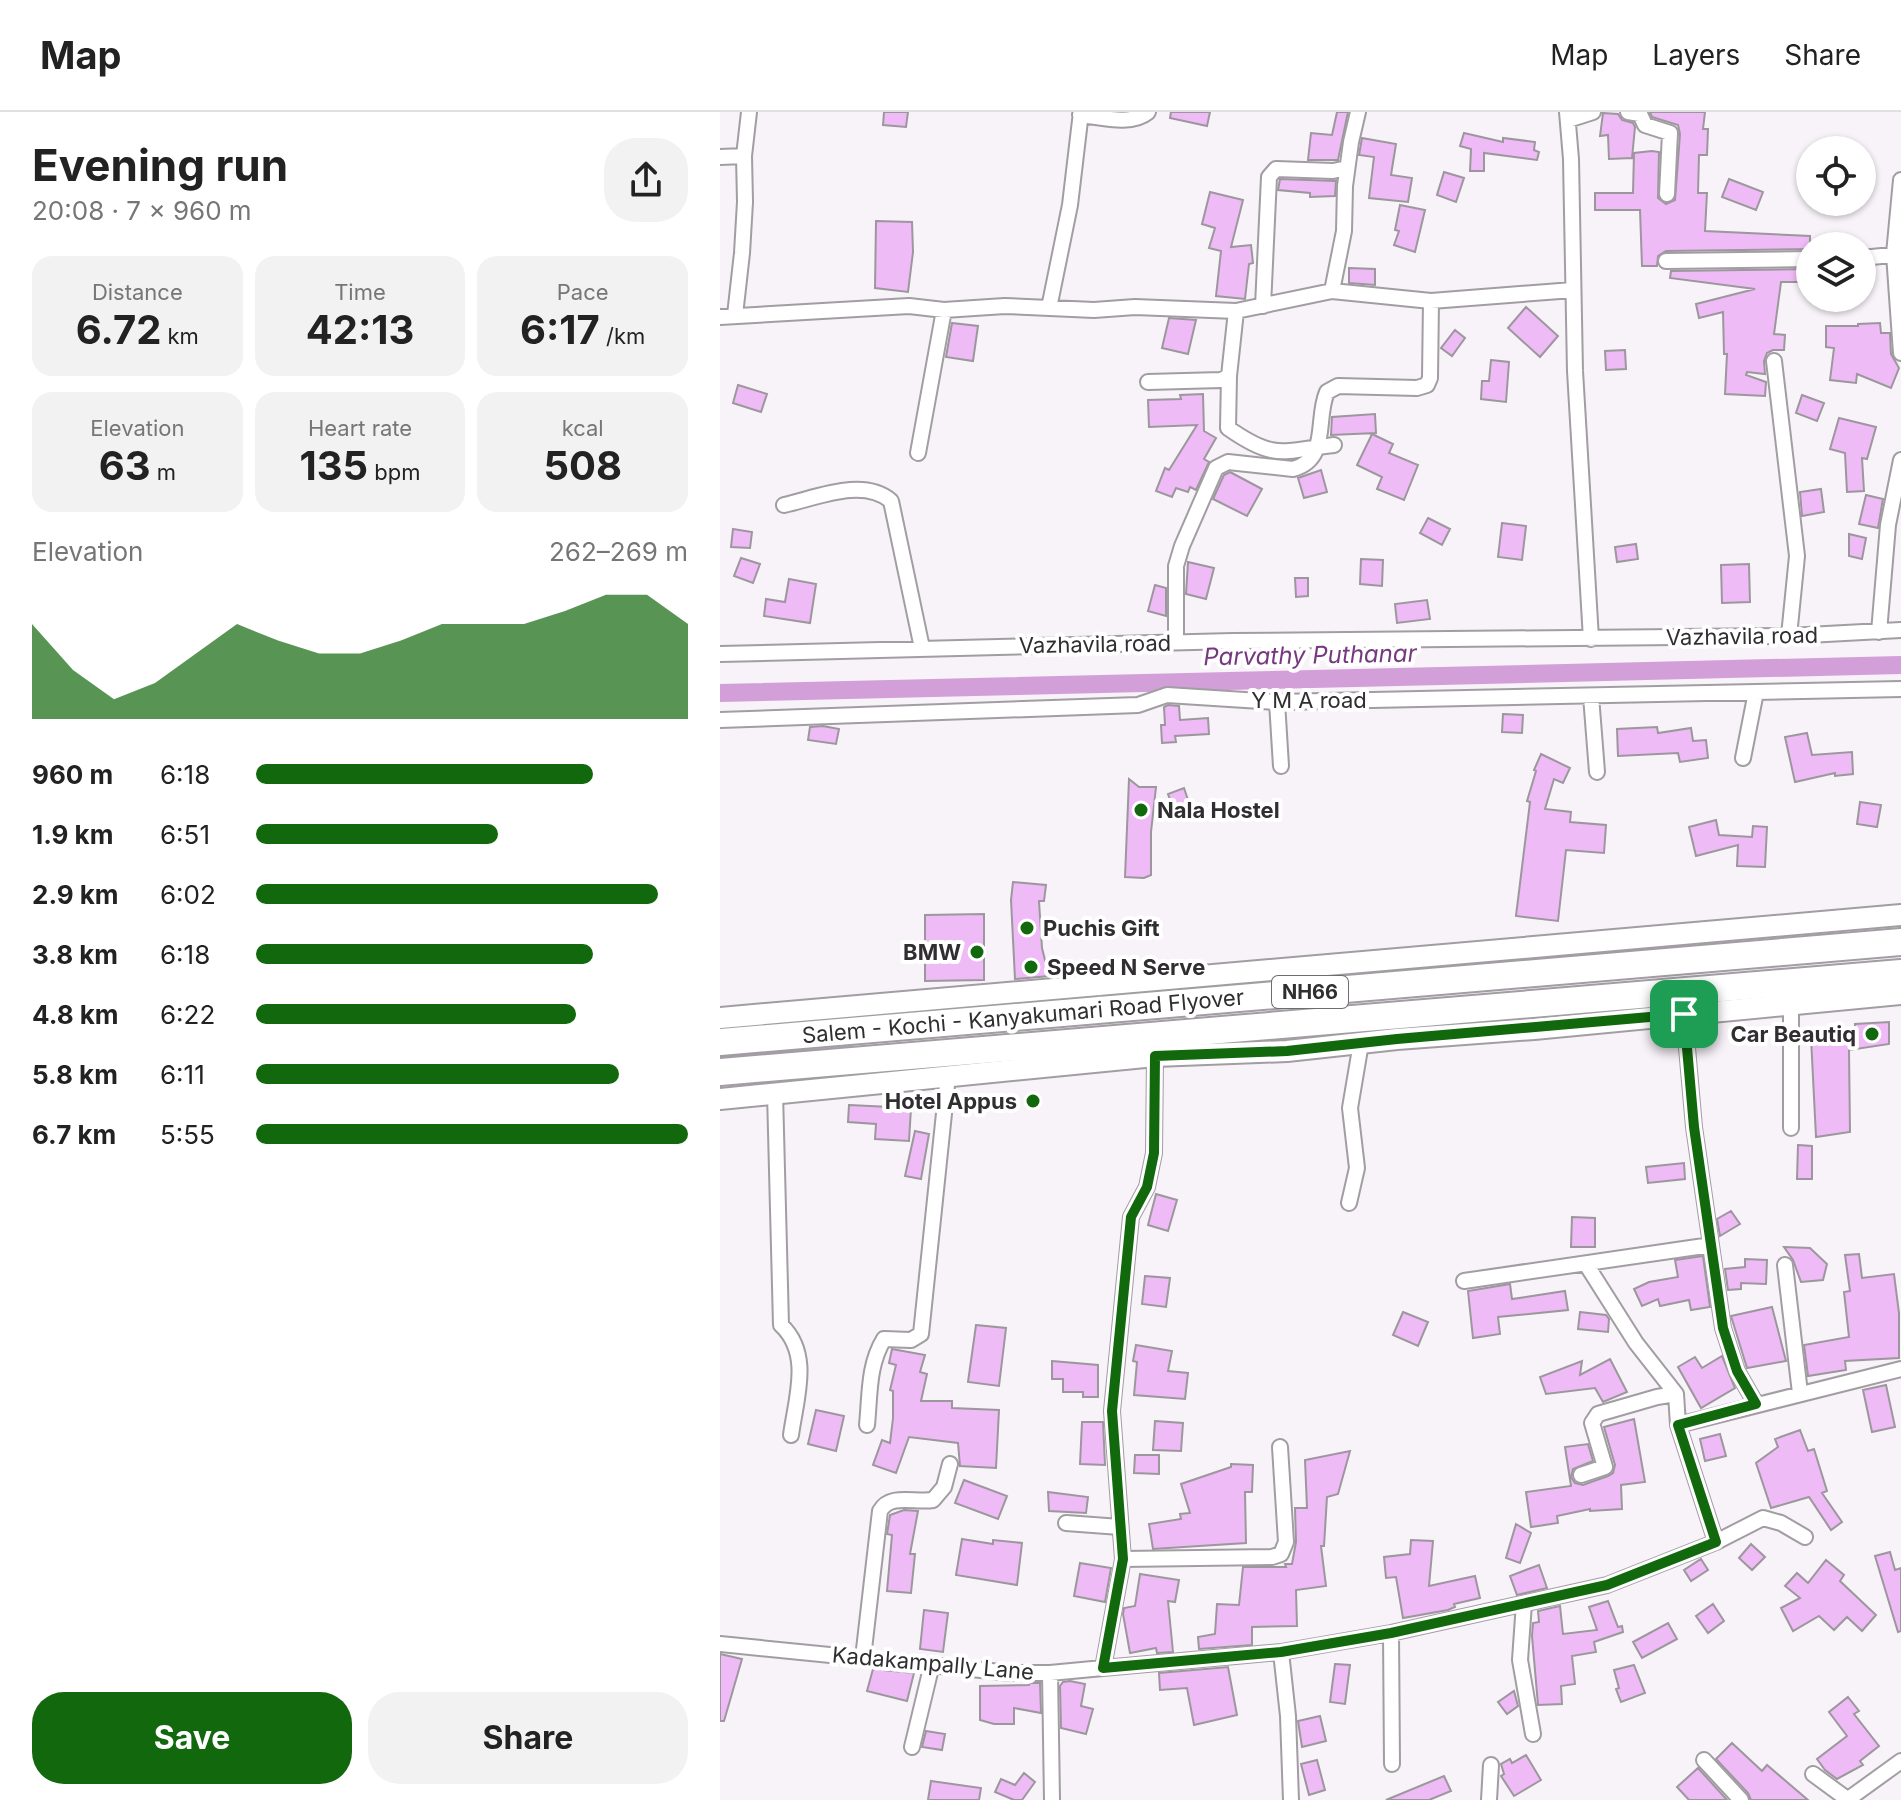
<!DOCTYPE html>
<meta charset="utf-8">
<style>
body{margin:0;font-family:Inter,sans-serif;background:#f2f2f2;color:#222;height:100vh;display:flex;flex-direction:column;font-size:30px;white-space:nowrap}
*{box-sizing:border-box;margin:0}
p{font-size:26px;color:#767676}
.icon{flex:none;width:44px;height:44px;fill:none;stroke:currentColor;stroke-width:2;stroke-linecap:round;stroke-linejoin:round}
.map{position:relative;flex:1;overflow:hidden}
.panel{display:flex;flex-direction:column;background:#fff;width:720px}
.panel>*{flex:none}
.buttons{position:absolute;left:1076px;top:24px;display:grid;gap:16px}
.buttons a{display:grid;place-items:center;width:80px;height:80px;border-radius:50%;background:#fff;box-shadow:0 2px 6px #0004;font-size:40px}
.pin{position:absolute;display:grid;place-items:center;width:68px;height:68px;color:#fff;margin:-34px;border-radius:16px;box-shadow:0 4px 12px #0006}
.round{display:grid;place-items:center;flex:none;width:84px;height:84px;border-radius:32px;background:#f2f2f2}
.overview{display:flex;align-items:center;justify-content:space-between;height:136px;padding:0 32px}
h1{font-size:44px;font-weight:700;line-height:60px}
.figures{display:grid;grid-template-columns:repeat(3,1fr);gap:12px;height:136px;padding:8px 32px}
.figures div{display:grid;align-content:center;border-radius:20px;background:#f2f2f2;text-align:center}
.figures b{font-size:40px;font-weight:700}
.figures small{font-size:22px;font-weight:400}
.figures p{font-size:22px}
.chart{height:224px;padding:16px 32px}
.chart p{display:flex;justify-content:space-between}
.chart svg{width:100%;height:144px;margin-top:8px;fill:#12680c;opacity:.7}
.action{display:flex;gap:16px;margin-top:auto;padding:16px 32px}
.action a{flex:1;height:92px;border-radius:32px;background:#12680c;color:#fff;font-size:32px;font-weight:700;line-height:92px;text-align:center}
.action a+a{background:#f2f2f2;color:#222}
ul{padding:0 32px;list-style:none;font-size:26px}
li{display:grid;grid-template-columns:128px 96px 1fr;align-items:center;height:60px}
li i{height:20px;border-radius:10px;background:#12680c}
header{display:flex;align-items:center;gap:48px;box-sizing:border-box;height:112px;padding:0 40px;background:#fff;border-bottom:2px solid #e0e0e0}
header strong{font-size:38px}
nav{display:flex;gap:44px;margin-inline-start:auto;font-size:28px}
main{display:flex;flex:1;min-height:0}
.map>svg:first-child{display:block}
.lines{fill:none;stroke-linecap:round;stroke-linejoin:round}
.canal{stroke:#d29fd9;stroke-width:18}
.building{fill:#efbbf6;stroke:#9c979d;stroke-width:2}
.street-casing{stroke:#a29da3;stroke-width:18}
.secondary-casing{stroke:#a29da3;stroke-width:24}
.highway-casing{stroke:#a29da3;stroke-width:30}
.street{stroke:#fff;stroke-width:14}
.secondary{stroke:#fff;stroke-width:20}
.highway{stroke:#fff;stroke-width:26}
.route-casing{stroke:#fff;stroke-width:16}
.route{stroke:#12680c;stroke-width:10}
.poi-dot{fill:#12680c;stroke:#fff;stroke-width:3}
.labels{text-anchor:middle;dominant-baseline:central;stroke-width:8;stroke-linejoin:round;paint-order:stroke}
.shield{fill:#fff;stroke:#6e6d6e;stroke-width:2}
.shield-label{font-size:20px;font-weight:bold;fill:#302e30}
.street-label{font-size:22px;fill:#302e30;stroke:#fff}
.poi-label{font-size:22px;font-weight:bold;fill:#302e30;stroke:#fff;text-anchor:start}
.water-label{font-size:24px;font-style:italic;fill:#76397f;stroke:#fff}
</style>
<header>
<strong>Map</strong>
<nav><a>Map</a><a>Layers</a><a>Share</a></nav>
</header>
<main>
<section class="panel">
<div class="overview"><div><h1>Evening run</h1><p>20:08 · 7 × 960 m</p></div><a class="round"><svg class="icon" aria-label="share" viewBox="0 0 24 24"><path d="M12 15V3M7 8l5-5 5 5M5 13v7h14v-7"/></svg></a></div>
<div class="figures">
<div><p>Distance</p><b>6.72<small> km</small></b></div>
<div><p>Time</p><b>42:13</b></div>
<div><p>Pace</p><b>6:17<small> /km</small></b></div>
</div>
<div class="figures">
<div><p>Elevation</p><b>63<small> m</small></b></div>
<div><p>Heart rate</p><b>135<small> bpm</small></b></div>
<div><p>kcal</p><b>508</b></div>
</div>
<div class="chart"><p><span>Elevation</span>262–269 m</p>
<svg viewBox="0 0 160 44" preserveAspectRatio="none"><path d="M0 44V15L10 29L20 38L30 33L40 24L50 15L60 20L70 24L80 24L90 20L100 15L110 15L120 15L130 11L140 6L150 6L160 15V44z"/></svg>
</div>
<ul>
<li><b>960 m</b>6:18<i style="width:78%"></i></li>
<li><b>1.9 km</b>6:51<i style="width:56%"></i></li>
<li><b>2.9 km</b>6:02<i style="width:93%"></i></li>
<li><b>3.8 km</b>6:18<i style="width:78%"></i></li>
<li><b>4.8 km</b>6:22<i style="width:74%"></i></li>
<li><b>5.8 km</b>6:11<i style="width:84%"></i></li>
<li><b>6.7 km</b>5:55<i style="width:100%"></i></li>
</ul>
<div class="action"><a>Save</a><a>Share</a></div>
</section>
<div class="map">
<svg width="1181" height="1688" viewBox="0 0 1181 1688">
<rect width="100%" height="100%" fill="#f8f2f9"/>
<g class="lines">
<!-- canal -->
<path class="canal" d="M0,581L1181,553"/>
</g>
<!-- building -->
<path class="building" d="M164,0H188L186,15L163,13Z
M451,0H490L487,14L450,6Z
M617,0H628L618,48H588L591,21L612,23Z
M930,0H985L983,17H988L987,43H979L978,81H987L985,119L1090,124V137L946,139L938,144L937,154H922L920,98H875V81H913L914,41L932,39L939,40L938,86L946,92L955,88L960,22L958,13L932,5Z
M883,1L898,2L902,8L913,11L915,15L912,46L889,47L888,23L880,24Z
M744,21L783,30V26L815,30L814,38L819,40L817,48L764,41V59H750L751,37L740,34Z
M642,26L676,32L671,63L692,66L688,90L649,86L654,45L639,43Z
M724,60L744,66L736,90L717,83Z
M560,67L616,69L615,84L590,85V81L558,78Z
M1009,67L1043,80L1036,98L1002,85Z
M490,80L523,88L511,135L531,133L533,151L529,152L525,187L496,184L501,139L489,136L495,116L482,112Z
M680,93L705,98L695,140L674,133L679,119L675,118Z
M156,109L192,110L193,140L188,180L155,176Z
M629,156L655,157V173L629,171Z
M1090,157V170H1061L1054,222L1065,223L1064,238H1053L1047,241L1044,249L1045,262L1027,260L1026,263L1046,270L1045,284L1005,282L1007,242H1004L1003,200L979,206L976,192L1035,177L950,166L951,159Z
M806,195L838,224L820,245L788,216Z
M449,206L476,208L468,242L442,236Z
M232,211L258,214L253,249L226,245Z
M1160,211L1161,221H1170L1171,242L1179,256L1171,276L1137,262L1136,271L1110,268L1114,236L1106,235V214H1138V212Z
M735,218L745,226L732,244L721,236Z
M905,238L906,257L886,258L885,239Z
M771,248L789,250L786,290L761,287L762,269H769Z
M18,273L47,282L41,300L13,291Z
M483,282L484,319L496,326L484,347L489,350L476,378L470,375L468,380L456,376L452,385L436,379L445,356L449,358L477,313L429,315L428,288L461,287L460,283Z
M1082,283L1104,291L1097,309L1076,301Z
M655,302L656,321L611,323L612,305Z
M1119,306L1156,315L1147,347L1142,346L1144,379L1127,380L1125,341L1110,337Z
M652,322L673,332L669,341L698,353L684,388L657,377L662,365L637,353Z
M601,358L607,380L584,386L578,366Z
M510,360L542,377L527,404L493,387L504,363Z
M1101,377L1104,400L1082,404L1080,380Z
M1146,383L1163,387L1158,416L1139,412Z
M708,406L730,417L722,433L700,421Z
M782,411L806,414L802,448L778,445Z
M13,417L32,420L30,436L11,435Z
M1129,422L1146,426L1142,447L1129,444Z
M916,432L918,447L897,450L895,435Z
M21,446L40,452L33,471L14,464Z
M641,447L663,448L662,474L640,472Z
M468,450L494,456L486,487L466,482Z
M1029,452L1030,490L1002,491L1001,453Z
M575,466H588V484L576,485Z
M69,467L96,472L90,511L44,504L46,487L65,490Z
M435,473L446,476V504L428,499Z
M707,488L710,507L677,511L675,492Z
M448,593L459,594L460,608L488,606L489,622L455,624L456,630L442,631L441,613H445L444,595Z
M783,602L803,603L802,621L782,620Z
M103,614L119,617L116,632L88,628L90,615Z
M937,615L938,621L971,616L973,629L986,628L988,646L960,650L958,641L898,644L897,617Z
M1087,621L1092,643L1132,640L1133,662L1115,664V661L1075,670L1065,625Z
M821,642L850,656L843,671L834,667L825,697L851,700L850,710L886,713L884,741L846,738L838,809L796,804L810,690L807,689L816,659L814,658Z
M409,667L419,675H436L431,720V763L424,766L405,765Z
M464,676L473,703L458,709L448,682Z
M1140,690L1161,693L1157,715L1137,712Z
M996,708L999,723L1032,725L1033,714L1047,715L1045,755L1017,754L1018,733L976,744L969,715Z
M293,770L326,773L324,789H319L322,836L329,864L295,867L291,788Z
M264,802V868L205,869V803Z
M1169,910V932L1129,938L1130,1020L1096,1025L1091,926L1135,927V912Z
M129,993L191,996L189,1029L155,1027L156,1012L128,1010Z
M195,1019L209,1022L201,1067L185,1064Z
M1078,1033L1092,1034V1067H1077Z
M964,1051L965,1067L928,1071L926,1055Z
M436,1082L457,1088L448,1119L428,1113Z
M1011,1099L1020,1112L1000,1124L997,1107Z
M852,1105L875,1106V1135H851Z
M1064,1135L1090,1136L1107,1152L1103,1168L1081,1170L1073,1148Z
M1139,1142L1142,1166L1174,1162L1179,1201V1246L1125,1249L1126,1258L1088,1264L1084,1233L1129,1225L1124,1180L1130,1179L1125,1143Z
M983,1144L990,1195L971,1198L969,1188L940,1194L938,1187L922,1194L914,1177L929,1170L958,1165L955,1148Z
M1025,1147L1047,1148L1046,1172L1021,1171V1177L1008,1178L1005,1157L1025,1155Z
M425,1164L450,1166L446,1195L422,1192Z
M790,1172L792,1187L845,1179L848,1198L778,1205L780,1222L753,1226L748,1179Z
M1052,1195L1066,1249L1027,1256L1011,1204Z
M683,1200L708,1210L698,1234L673,1223Z
M860,1200L886,1203L889,1207L888,1220L858,1217Z
M256,1213L286,1216L279,1274L248,1270Z
M416,1233L452,1239L448,1259L468,1261L465,1287L414,1283L417,1250L413,1249Z
M172,1237L205,1243L200,1260L207,1262L201,1289H232V1296L279,1298L276,1356L240,1354L238,1331L189,1325L176,1361L153,1353L162,1328L170,1331L173,1306V1279L170,1278L176,1253L169,1251Z
M1002,1244L1015,1276L981,1296L958,1255L975,1245L982,1256Z
M890,1247L907,1280L883,1290L875,1276L826,1282L820,1265L862,1249L860,1263Z
M332,1249L378,1253V1285H363V1280H343V1267H332Z
M1166,1273L1175,1315L1152,1320L1143,1278Z
M96,1298L124,1304L116,1339L88,1332Z
M914,1307L925,1370L901,1373L902,1397L870,1399V1397L837,1404L838,1411L811,1415L806,1380L851,1374L845,1335L868,1332L873,1349L853,1357L851,1365L855,1371L863,1373L888,1364L893,1361L895,1353L884,1315Z
M435,1309L463,1311L461,1339L433,1338Z
M362,1310H383L385,1353L360,1352Z
M1080,1318L1088,1339L1094,1337L1107,1379L1102,1381L1122,1410L1111,1418L1089,1385L1051,1396L1036,1351L1058,1335L1055,1327Z
M1000,1322L1006,1344L985,1349L980,1327Z
M630,1339L618,1382L607,1385L604,1434H601L606,1474L576,1478L577,1514L532,1515V1533L479,1537L478,1525L495,1522L497,1492L519,1493L523,1455H566L565,1452H572L576,1430L575,1396H587L585,1348Z
M415,1343H439V1362L414,1361Z
M511,1352L533,1353L532,1380H525L526,1431L433,1437L429,1412L461,1407L460,1402L470,1401L461,1372L511,1355Z
M244,1368L287,1384L278,1407L235,1391Z
M328,1380L368,1385L366,1401L329,1399Z
M184,1398L198,1399L190,1442H195L191,1481L167,1479L172,1423L167,1422L170,1403Z
M796,1412L811,1421L800,1451L786,1446Z
M242,1427L273,1432V1428L302,1431L297,1473L236,1463Z
M691,1428L713,1429L709,1474L755,1464L760,1486L734,1492L735,1495L728,1498L683,1506L676,1465L666,1466L664,1445L690,1442Z
M1031,1432L1045,1445L1032,1458L1019,1446Z
M1170,1440L1175,1458L1181,1456V1519L1178,1520L1155,1444Z
M981,1447L988,1458L971,1469L964,1458Z
M1106,1448L1124,1463L1120,1469L1156,1503L1142,1519L1127,1505L1114,1518L1099,1504L1073,1519L1061,1496L1080,1486L1065,1474L1077,1461L1088,1471Z
M360,1451L391,1456L385,1490L354,1484Z
M819,1453L827,1476L797,1483L790,1464Z
M420,1462L459,1468L455,1490L448,1489L453,1540L437,1541L436,1536L410,1541L403,1502L404,1496L415,1494Z
M888,1489L898,1515L902,1514L903,1520L874,1530L876,1540L852,1544L855,1572L841,1574L842,1592L818,1593L812,1524L813,1511L819,1510L818,1499L840,1494L843,1522L877,1518L869,1495Z
M993,1492L1004,1509L988,1521L976,1504Z
M204,1498L228,1501L223,1540L200,1537Z
M948,1511L957,1527L922,1546L913,1530Z
M0,1542L22,1547L4,1609H0Z
M615,1552L630,1553L625,1592L610,1590Z
M914,1553L925,1581L901,1590L896,1577L899,1576L894,1558Z
M508,1555L517,1603L474,1613L467,1576L440,1578L439,1561Z
M153,1557L194,1561L187,1589L147,1579Z
M350,1569L365,1572L361,1594L373,1597L366,1622L341,1616L340,1574L343,1570Z
M310,1571H320L321,1601L294,1596V1612H274L260,1608V1574L309,1573Z
M794,1579L798,1594L787,1602L778,1590Z
M1128,1585L1139,1599L1134,1602L1159,1634L1140,1649L1143,1653L1117,1667L1105,1658L1097,1647L1127,1624L1109,1600Z
M600,1604L606,1629L582,1635L578,1609Z
M206,1619L225,1622L222,1638L202,1635Z
M1012,1631L1042,1659L1047,1653L1088,1688H1031L1028,1681L996,1647Z
M806,1643L821,1668L794,1684L781,1664L784,1662L781,1652L790,1647L792,1651Z
M597,1648L605,1678L589,1683L581,1652Z
M978,1656L1007,1688H969L957,1675Z
M304,1661L315,1670L302,1688H294L275,1680L281,1667L295,1673Z
M724,1664L731,1679L709,1688H666Z
M211,1669L261,1676L259,1688H208Z"/>
<g class="lines">
<!-- street casing -->
<g class="street-casing">
<path id="street" d="M847,0L851,47L855,259L871,527
M908,0L920,2L925,13L950,21L947,82
M360,3C381,5 411,14 428,0
M848,8L873,0
M0,45L24,44
M1181,68L1174,142L1181,241
M1142,146L1181,142
M946,149L1090,147
M711,189L853,178
M543,194L549,65L556,57L613,59L627,56
M329,196L350,93L361,0
M15,203L22,141L25,90L24,44L29,0
M0,205L189,194L224,198L285,194L374,198L415,195L516,199L612,179L624,119L625,74L631,30L638,0
M1054,249L1077,444L1069,524
M509,264L508,316C555,349 562,339 614,333
M428,270L501,268L509,264L516,199
M198,341L224,198
M64,393C96,386 143,365 171,389L202,536
M1159,520L1168,413L1181,348
M456,530V454L462,434L496,356L508,350L573,357C610,347 595,307 607,280L618,274L697,276L707,273L710,266L711,189L612,179
M0,542L513,529L1069,524L1181,518
M871,584L877,660
M557,590L561,654
M0,608L418,593L447,583L557,590L1181,577
M1023,646L1036,580
M1071,892V1016
M55,981L61,1213C92,1242 76,1286 71,1323
M629,1091L637,1056L630,996L641,931
M991,1133L1003,1216L1017,1259L1036,1292
M1065,1153L1080,1281
M744,1169L991,1133L974,1015L964,902
M956,1282L958,1313
M147,1313C150,1283 148,1253 164,1227L191,1228L201,1222L228,963
M861,1363L885,1355L872,1311L878,1302L937,1285L956,1282L916,1231L866,1152
M346,1411L400,1415
M996,1430L1043,1406L1061,1411L1085,1425
M403,1447L552,1445L561,1442L566,1430L560,1335
M804,1491L800,1548L813,1622
M671,1521L672,1652
M0,1532L291,1561H330L383,1556L403,1447L392,1299L411,1105L427,1075L434,1041L435,944
M561,1540L568,1604L571,1688
M143,1546L160,1399C170,1381 195,1391 213,1388L224,1375L230,1352
M383,1556L561,1540L671,1521L887,1473L996,1430L958,1313L1181,1257
M330,1561L332,1688
M192,1635L212,1552
M984,1648L1021,1688
M1093,1662L1127,1687
M769,1688L771,1653
M1127,1688L1181,1649"/>
</g>
<!-- secondary casing -->
<g class="secondary-casing">
<path id="secondary" d="M0,906L1181,803
M0,987L435,944L567,939L677,927L814,917L1181,882"/>
</g>
<!-- highway casing -->
<g class="highway-casing">
<path id="highway" d="M0,930L1181,830
M0,960L1181,861"/>
</g>
<!-- street -->
<use href="#street" class="street"/>
<!-- secondary -->
<use href="#secondary" class="secondary"/>
<!-- highway -->
<use href="#highway" class="highway"/>
</g>
<g class="lines">
<!-- route casing -->
<g class="route-casing">
<path id="route" d="M964,902L974,1015L1003,1216L1017,1259L1036,1292L958,1313L996,1430L887,1473L671,1521L561,1540L383,1556L403,1447L392,1299L411,1105L427,1075L434,1041L435,944L567,939L677,927Z"/>
</g>
<!-- route -->
<use href="#route" class="route"/>
</g>
<!-- markers -->
<g class="poi-dot">
<circle cx="421" cy="698" r="8"/>
<circle cx="307" cy="816" r="8"/>
<circle cx="257" cy="840" r="8"/>
<circle cx="311" cy="855" r="8"/>
<circle cx="1152" cy="922" r="8"/>
<circle cx="313" cy="989" r="8"/>
</g>
<g class="labels">
<!-- shield labels -->
<rect class="shield" x="552" y="864" width="76" height="32" rx="6"/>
<g class="shield-label">
<text x="590" y="880">NH66</text>
</g>
<!-- street labels -->
<g class="street-label">
<text transform="translate(1022 524) rotate(-1)">Vazhavila road</text>
<text transform="translate(375 532) rotate(-1)">Vazhavila road</text>
<text x="589" y="588">Y M A road</text>
<text transform="translate(303 904) rotate(-5)">Salem - Kochi - Kanyakumari Road Flyover</text>
<text transform="translate(213 1551) rotate(5)">Kadakampally Lane</text>
</g>
<!-- poi labels -->
<g class="poi-label">
<text x="437" y="698">Nala Hostel</text>
<text x="323" y="816">Puchis Gift</text>
<text x="241" y="840" text-anchor="end">BMW</text>
<text x="327" y="855">Speed N Serve</text>
<text x="1136" y="922" text-anchor="end">Car Beautiq</text>
<text x="297" y="989" text-anchor="end">Hotel Appus</text>
</g>
<!-- water labels -->
<g class="water-label">
<text transform="translate(590 543) rotate(-1)">Parvathy Puthanar</text>
</g>
</g>
</svg>
<div class="buttons">
<a><svg class="icon" aria-label="locate" viewBox="0 0 24 24"><circle cx="12" cy="12" r="6"/><path d="M12 2v4M12 18v4M2 12h4M18 12h4"/></svg></a>
<a><svg class="icon" aria-label="layers" viewBox="0 0 24 24"><path d="M12 4l9 5-9 5-9-5zM3 14l9 5 9-5"/></svg></a>
</div>
<div class="pin" style="left:964px;top:902px;background:#1e9e55"><svg class="icon" aria-label="arrive" viewBox="0 0 24 24"><path d="M6 21V4h12l-3 4 3 4H6"/></svg></div>
</div>
</main>
